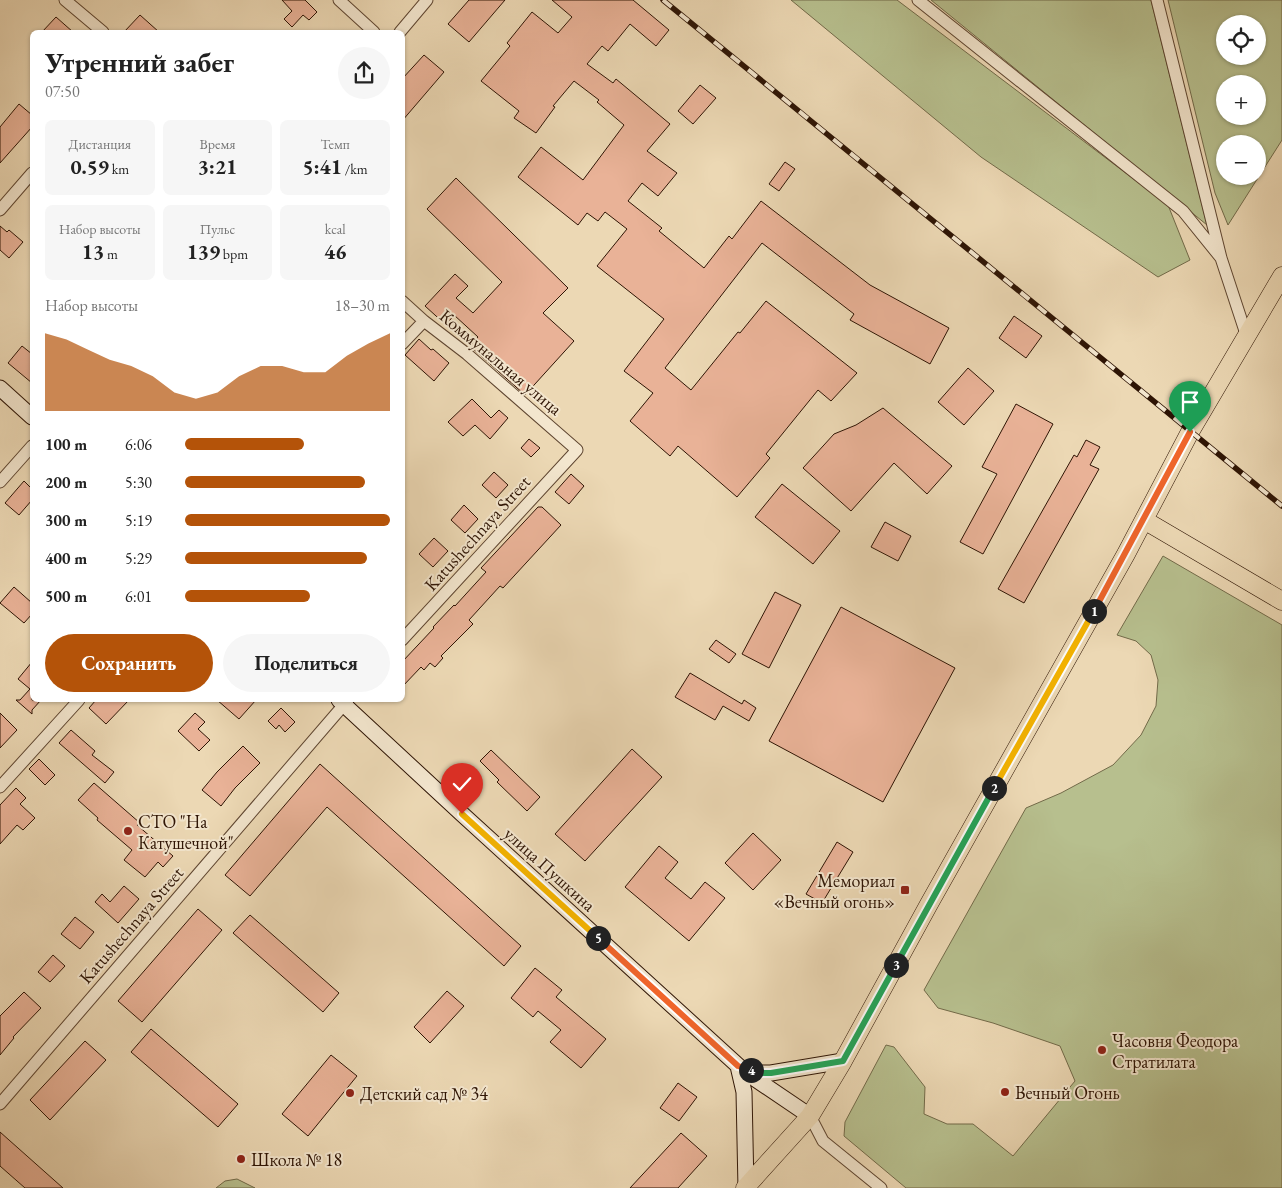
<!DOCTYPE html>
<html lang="ru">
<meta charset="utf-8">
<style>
body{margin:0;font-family:"EB Garamond",serif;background:#f6f6f6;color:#222;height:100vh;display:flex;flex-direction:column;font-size:19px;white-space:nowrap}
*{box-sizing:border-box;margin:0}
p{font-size:16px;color:#767676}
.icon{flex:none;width:28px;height:28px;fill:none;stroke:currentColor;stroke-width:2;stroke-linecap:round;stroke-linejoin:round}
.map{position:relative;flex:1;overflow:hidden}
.side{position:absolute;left:30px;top:30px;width:375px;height:672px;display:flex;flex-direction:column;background:#fff;border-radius:8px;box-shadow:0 1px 4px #0004}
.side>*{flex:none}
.controls{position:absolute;left:1216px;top:15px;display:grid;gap:10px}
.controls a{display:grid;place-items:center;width:50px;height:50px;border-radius:50%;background:#fff;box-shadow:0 1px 4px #0004;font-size:25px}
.pin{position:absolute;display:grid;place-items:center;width:42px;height:42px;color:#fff;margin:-51px -21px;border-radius:50% 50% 50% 0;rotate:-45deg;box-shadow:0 0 5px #0007}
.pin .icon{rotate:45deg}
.km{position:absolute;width:25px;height:25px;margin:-12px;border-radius:50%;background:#222;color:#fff;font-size:14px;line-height:25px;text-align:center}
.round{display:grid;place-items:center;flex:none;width:52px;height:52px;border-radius:26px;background:#f6f6f6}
.headline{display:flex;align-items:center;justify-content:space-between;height:85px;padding:0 15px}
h1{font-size:28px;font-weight:700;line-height:38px}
.figures{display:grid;grid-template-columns:repeat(3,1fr);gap:8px;height:85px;padding:5px 15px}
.figures div{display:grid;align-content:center;border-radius:8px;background:#f6f6f6;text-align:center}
.figures b{font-size:21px;font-weight:700}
.figures small{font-size:14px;font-weight:400}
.figures p{font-size:14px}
.chart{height:140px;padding:10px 15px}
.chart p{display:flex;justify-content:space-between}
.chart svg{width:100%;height:90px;margin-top:5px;fill:#b45309;opacity:.7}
.button{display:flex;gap:10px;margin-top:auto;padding:10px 15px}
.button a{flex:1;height:58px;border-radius:30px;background:#b45309;color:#fff;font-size:20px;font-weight:700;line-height:58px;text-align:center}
.button a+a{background:#f6f6f6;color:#222}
ul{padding:0 15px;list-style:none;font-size:16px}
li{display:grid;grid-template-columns:80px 60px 1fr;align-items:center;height:38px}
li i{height:12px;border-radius:6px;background:#b45309}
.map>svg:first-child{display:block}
.green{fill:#b7bf8e;stroke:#726a49;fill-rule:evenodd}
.building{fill:#e9b297;stroke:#2e1404}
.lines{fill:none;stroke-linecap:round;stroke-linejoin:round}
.street-casing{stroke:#5e4530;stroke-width:13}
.secondary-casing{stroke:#2e1404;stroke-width:17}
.primary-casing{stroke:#2e1404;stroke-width:19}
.street{stroke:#f3e6ce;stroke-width:11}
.secondary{stroke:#f3e6ce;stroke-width:15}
.primary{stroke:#ecd8b4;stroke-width:18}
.rail-casing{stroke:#2e1404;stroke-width:5.5}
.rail{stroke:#f3e6ce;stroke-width:4;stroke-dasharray:11;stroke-linecap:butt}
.split-1-casing{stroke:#fff;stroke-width:10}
.split-2-casing{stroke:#fff;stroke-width:10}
.split-3-casing{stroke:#fff;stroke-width:10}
.split-4-casing{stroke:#fff;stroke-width:10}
.split-5-casing{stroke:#fff;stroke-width:10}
.split-6-casing{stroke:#fff;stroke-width:10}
.split-1{stroke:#f0652b;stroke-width:6}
.split-2{stroke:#f5b400;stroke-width:6}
.split-3{stroke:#22a559;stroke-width:6}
.split-4{stroke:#22a559;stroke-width:6}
.split-5{stroke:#f0652b;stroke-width:6}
.split-6{stroke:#f5b400;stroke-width:6}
.poi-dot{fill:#8f2418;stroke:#f3e6ce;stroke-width:2}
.labels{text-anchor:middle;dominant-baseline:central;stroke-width:4;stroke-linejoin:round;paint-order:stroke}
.street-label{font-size:18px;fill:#2e1404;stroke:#f3e6ce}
.poi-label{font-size:18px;fill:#2e1404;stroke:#f3e6ce;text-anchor:start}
</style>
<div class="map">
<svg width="1282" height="1188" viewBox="0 0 1282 1188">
<rect width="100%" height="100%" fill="#ecd8b4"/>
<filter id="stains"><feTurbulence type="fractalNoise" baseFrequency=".004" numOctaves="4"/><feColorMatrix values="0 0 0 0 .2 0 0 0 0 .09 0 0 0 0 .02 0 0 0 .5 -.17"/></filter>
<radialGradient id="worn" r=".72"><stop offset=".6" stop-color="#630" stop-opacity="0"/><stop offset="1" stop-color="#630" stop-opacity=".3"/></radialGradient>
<!-- green -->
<path class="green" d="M791,0H897L1168,205L1190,260L1158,277L981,157Z
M931,0H1151L1207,225Z
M1168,0H1282V140L1228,225L1215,193ZM1225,24H1258V56H1225ZM1225,84H1258V116H1225ZM1225,144H1258V176H1225Z
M1163,556L1282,625V1188H906L844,1136L845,1122L886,1045L894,1047L925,1087L924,1114L947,1124H973L1013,1156L1075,1081L1060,1046L993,1023L938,1008L924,990L1026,808L1061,793L1113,765L1141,735L1156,706L1158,680L1151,655L1136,641L1117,635Z
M237,1179L255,1188H216L225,1181Z"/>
<!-- building -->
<path class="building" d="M282,0H305L317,12L309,20L303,15L292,27L284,19L292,11Z
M469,0H505L469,42L448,24Z
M552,0H633L669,30L656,46L630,24L608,51L602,46L587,64L613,83L616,79L670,124L647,151L677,173L658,196L642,183L628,201L662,228L659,231L704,268L729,236L732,239L761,201L870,285L949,328L930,364L850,320L854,314L762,243L665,368L691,390L738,332L740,333L766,301L857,373L831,401L818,390L766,454L770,458L737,497L678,446L670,456L630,421L653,393L624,371L664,319L597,266L627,229L605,212L598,221L587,213L578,225L518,177L541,147L583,180L624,125L597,102L599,100L574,81L553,106L555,107L536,133L514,118L519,111L481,81L510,46L507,43L532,12L558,33L572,17Z
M140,15L159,32H124Z
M56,17L73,32H42Z
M424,55L444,72L402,121V79Z
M700,85L716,98L693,124L678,111Z
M19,104L32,115V127L0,163V127Z
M785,162L795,169L779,191L769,184Z
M456,178L568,288L543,313L574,341L525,395L470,346L478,337L454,315L446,325L425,306L455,274L468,286L456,298L473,313L502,282L427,209Z
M0,226L7,232L9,230L23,242L9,258L0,250Z
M1014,316L1042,336L1026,358L999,338Z
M419,339L431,350L433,349L449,363L434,381L405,355Z
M22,346L32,354V383L8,363Z
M968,368L994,391L964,425L938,402Z
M472,399L491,418L499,410L508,418L490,439L475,425L463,436L448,422Z
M1016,404L1053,424L983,554L960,542L997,474L982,467Z
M883,408L952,466L927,494L894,463L851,511L803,468L834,434L856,425Z
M529,439L540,448L531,457L521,448Z
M1086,440L1100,447L1090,465L1099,469L1024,603L998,589L1074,455L1077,457Z
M494,472L508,485L496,498L482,485Z
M571,474L584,486L569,504L555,492Z
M24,481L32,489V500L19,515L5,503Z
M782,484L840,531L813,564L755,517Z
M464,505L478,519L465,533L451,520Z
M538,507H542L561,525L503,588L500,586L469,620L473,624L441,656L443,658L435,667L430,663L424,670L421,667L402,687V662L434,628L433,627L454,605L455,606L486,572L481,568Z
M885,522L911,536L898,561L871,547Z
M434,538L448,551L433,567L419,554Z
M14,587L32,603V614L24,623L0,603Z
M775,592L801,605L769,668L742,654Z
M841,607L955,668L883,802L769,741Z
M716,640L736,654L729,663L709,649Z
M32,662V700H41L32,710V714L16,700H20L30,689L18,679Z
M690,673L742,704L744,700L756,708L749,721L723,706L715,720L675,697Z
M96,700H129L106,724L89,708Z
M217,700H256L239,719Z
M281,708L295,722L285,732L279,725L276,729L268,721Z
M0,713L17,730L0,748Z
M195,713L205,722L198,729L210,740L199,751L178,731Z
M71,730L95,751L92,755L114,772L105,783L59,743Z
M243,746L260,763L235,788L221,806L202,790L217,772Z
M632,749L662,777L585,861L555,834Z
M491,750L540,797L527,811L497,782L499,780L480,761Z
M39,759L55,775L45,785L29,769Z
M320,764L521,946L504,966L327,807L250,896L225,875Z
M94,783L140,823L137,825L173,856L163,867L158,862L145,877L124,860L132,850L97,820L98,818L78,800Z
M16,788L26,798L20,804L35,818L23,830L17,825L0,844V805Z
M753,833L781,860L753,890L725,863Z
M837,842L853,852L822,903L806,894Z
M659,846L678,862L665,878L691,899L705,882L725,898L689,941L625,887Z
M124,886L139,899L118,923L95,902L102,894L110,902Z
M198,909L222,930L142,1022L118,1001Z
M250,915L339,993L323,1012L233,933Z
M75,917L94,932L80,949L61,934Z
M53,955L65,966L50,982L38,972Z
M535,968L562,990L556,997L606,1039L581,1068L550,1042L561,1030L538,1011L533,1017L511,998Z
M447,991L464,1006L430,1043L414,1027Z
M24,992L41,1008L13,1037L14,1038L0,1055V1016Z
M151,1029L238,1104L218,1127L131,1052Z
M85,1041L106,1060L50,1120L30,1100Z
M331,1055L357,1076L308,1136L282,1114Z
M678,1083L697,1097L679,1121L660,1108Z
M0,1132L63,1188H25L0,1166Z
M681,1133L707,1156L678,1188H630Z"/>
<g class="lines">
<!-- street casing -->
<g class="street-casing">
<path id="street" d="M65,0L103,32
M339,0L374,32
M918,0L1183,211L1221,258
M1157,0L1221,258L1247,337
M400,32L427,0
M0,210L32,173
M402,301L424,321L467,354L577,450L402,640
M402,344L424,321
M0,482L32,446
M0,787L79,700
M0,1104L348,700
M810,1116L823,1141L881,1188"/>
</g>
<!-- secondary casing -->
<g class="secondary-casing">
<path id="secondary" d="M0,388L32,417
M339,700L462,814L745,1072L810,1116
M738,1066L744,1092L746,1188
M746,1069L760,1073H771L843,1061"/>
</g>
<!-- primary casing -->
<g class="primary-casing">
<path id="primary" d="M1144,520L1282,601
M745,1188L810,1116L843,1061L929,904L1126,554L1190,432L1282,276"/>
</g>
<!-- street -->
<use href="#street" class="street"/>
<!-- secondary -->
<use href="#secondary" class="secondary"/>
<!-- primary -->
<use href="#primary" class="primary"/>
<!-- rail casing -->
<g class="rail-casing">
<path id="rail" d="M663,0L1282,506"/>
</g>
<!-- rail -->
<use href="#rail" class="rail"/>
</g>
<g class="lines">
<!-- split-1 casing -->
<g class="split-1-casing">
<path id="split-1" d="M1094,611L1190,432"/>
</g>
<!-- split-2 casing -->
<g class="split-2-casing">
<path id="split-2" d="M994,788L1094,611"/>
</g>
<!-- split-3 casing -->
<g class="split-3-casing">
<path id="split-3" d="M896,965L994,788"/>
</g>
<!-- split-4 casing -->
<g class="split-4-casing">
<path id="split-4" d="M751,1070L760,1073H771L843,1061L896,965"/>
</g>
<!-- split-5 casing -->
<g class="split-5-casing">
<path id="split-5" d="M598,938L738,1066L751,1070"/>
</g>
<!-- split-6 casing -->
<g class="split-6-casing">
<path id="split-6" d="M462,814L598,938"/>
</g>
<!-- split-1 -->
<use href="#split-1" class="split-1"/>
<!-- split-2 -->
<use href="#split-2" class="split-2"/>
<!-- split-3 -->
<use href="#split-3" class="split-3"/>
<!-- split-4 -->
<use href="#split-4" class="split-4"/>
<!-- split-5 -->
<use href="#split-5" class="split-5"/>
<!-- split-6 -->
<use href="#split-6" class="split-6"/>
</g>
<!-- markers -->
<g class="poi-dot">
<circle cx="128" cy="831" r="5"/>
<rect x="900" y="885" width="10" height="10" rx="2.5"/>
<circle cx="1102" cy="1050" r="5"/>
<circle cx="1005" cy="1092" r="5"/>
<circle cx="350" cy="1093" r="5"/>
<circle cx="241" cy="1159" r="5"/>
</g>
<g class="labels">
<!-- street labels -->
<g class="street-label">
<text transform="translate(501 362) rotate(40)">Коммунальная улица</text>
<text transform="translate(477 533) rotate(-48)">Katushechnaya Street</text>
<text transform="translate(550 869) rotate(42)">улица Пушкина</text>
<text transform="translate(131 925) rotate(-49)">Katushechnaya Street</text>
</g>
<!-- poi labels -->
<g class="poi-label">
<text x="138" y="821">СТО "На<tspan x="138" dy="21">Катушечной"</tspan></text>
<text x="895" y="880" text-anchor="end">Мемориал<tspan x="895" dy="21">«Вечный огонь»</tspan></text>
<text x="1112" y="1040">Часовня Феодора<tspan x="1112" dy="21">Стратилата</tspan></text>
<text x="1015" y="1092">Вечный Огонь</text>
<text x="360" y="1093">Детский сад № 34</text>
<text x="251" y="1159">Школа № 18</text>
</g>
</g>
<rect width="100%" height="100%" filter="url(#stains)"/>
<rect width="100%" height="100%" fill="url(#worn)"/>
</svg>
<div class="controls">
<a><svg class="icon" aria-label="locate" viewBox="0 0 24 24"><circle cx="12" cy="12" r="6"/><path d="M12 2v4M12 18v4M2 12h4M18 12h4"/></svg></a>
<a>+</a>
<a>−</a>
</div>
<div class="pin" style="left:1190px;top:432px;background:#1e9e55"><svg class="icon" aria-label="arrive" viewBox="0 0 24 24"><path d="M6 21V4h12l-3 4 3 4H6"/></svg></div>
<div class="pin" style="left:462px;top:814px;background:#d93025"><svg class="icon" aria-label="check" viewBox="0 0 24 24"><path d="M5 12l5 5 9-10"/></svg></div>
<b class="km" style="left:1094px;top:611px">1</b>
<b class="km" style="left:994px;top:788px">2</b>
<b class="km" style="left:896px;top:965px">3</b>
<b class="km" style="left:751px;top:1070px">4</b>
<b class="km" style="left:598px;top:938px">5</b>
<section class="side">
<div class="headline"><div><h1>Утренний забег</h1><p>07:50</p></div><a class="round"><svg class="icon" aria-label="share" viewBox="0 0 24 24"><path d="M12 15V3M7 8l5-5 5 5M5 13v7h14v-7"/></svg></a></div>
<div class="figures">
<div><p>Дистанция</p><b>0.59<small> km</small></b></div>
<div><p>Время</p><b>3:21</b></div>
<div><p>Темп</p><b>5:41<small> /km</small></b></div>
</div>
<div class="figures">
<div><p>Набор высоты</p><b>13<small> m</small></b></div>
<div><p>Пульс</p><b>139<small> bpm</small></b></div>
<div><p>kcal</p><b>46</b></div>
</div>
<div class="chart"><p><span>Набор высоты</span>18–30 m</p>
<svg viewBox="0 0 160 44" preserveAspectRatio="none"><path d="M0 44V6L10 9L20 14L30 19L40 22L50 27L60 35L70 38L80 35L90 27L100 22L110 22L120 25L130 25L140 17L150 11L160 6V44z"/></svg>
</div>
<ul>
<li><b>100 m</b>6:06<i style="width:58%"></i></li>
<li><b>200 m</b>5:30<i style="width:88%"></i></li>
<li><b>300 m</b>5:19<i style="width:100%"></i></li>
<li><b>400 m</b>5:29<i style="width:89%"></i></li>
<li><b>500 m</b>6:01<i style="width:61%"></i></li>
</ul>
<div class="button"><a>Сохранить</a><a>Поделиться</a></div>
</section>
</div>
